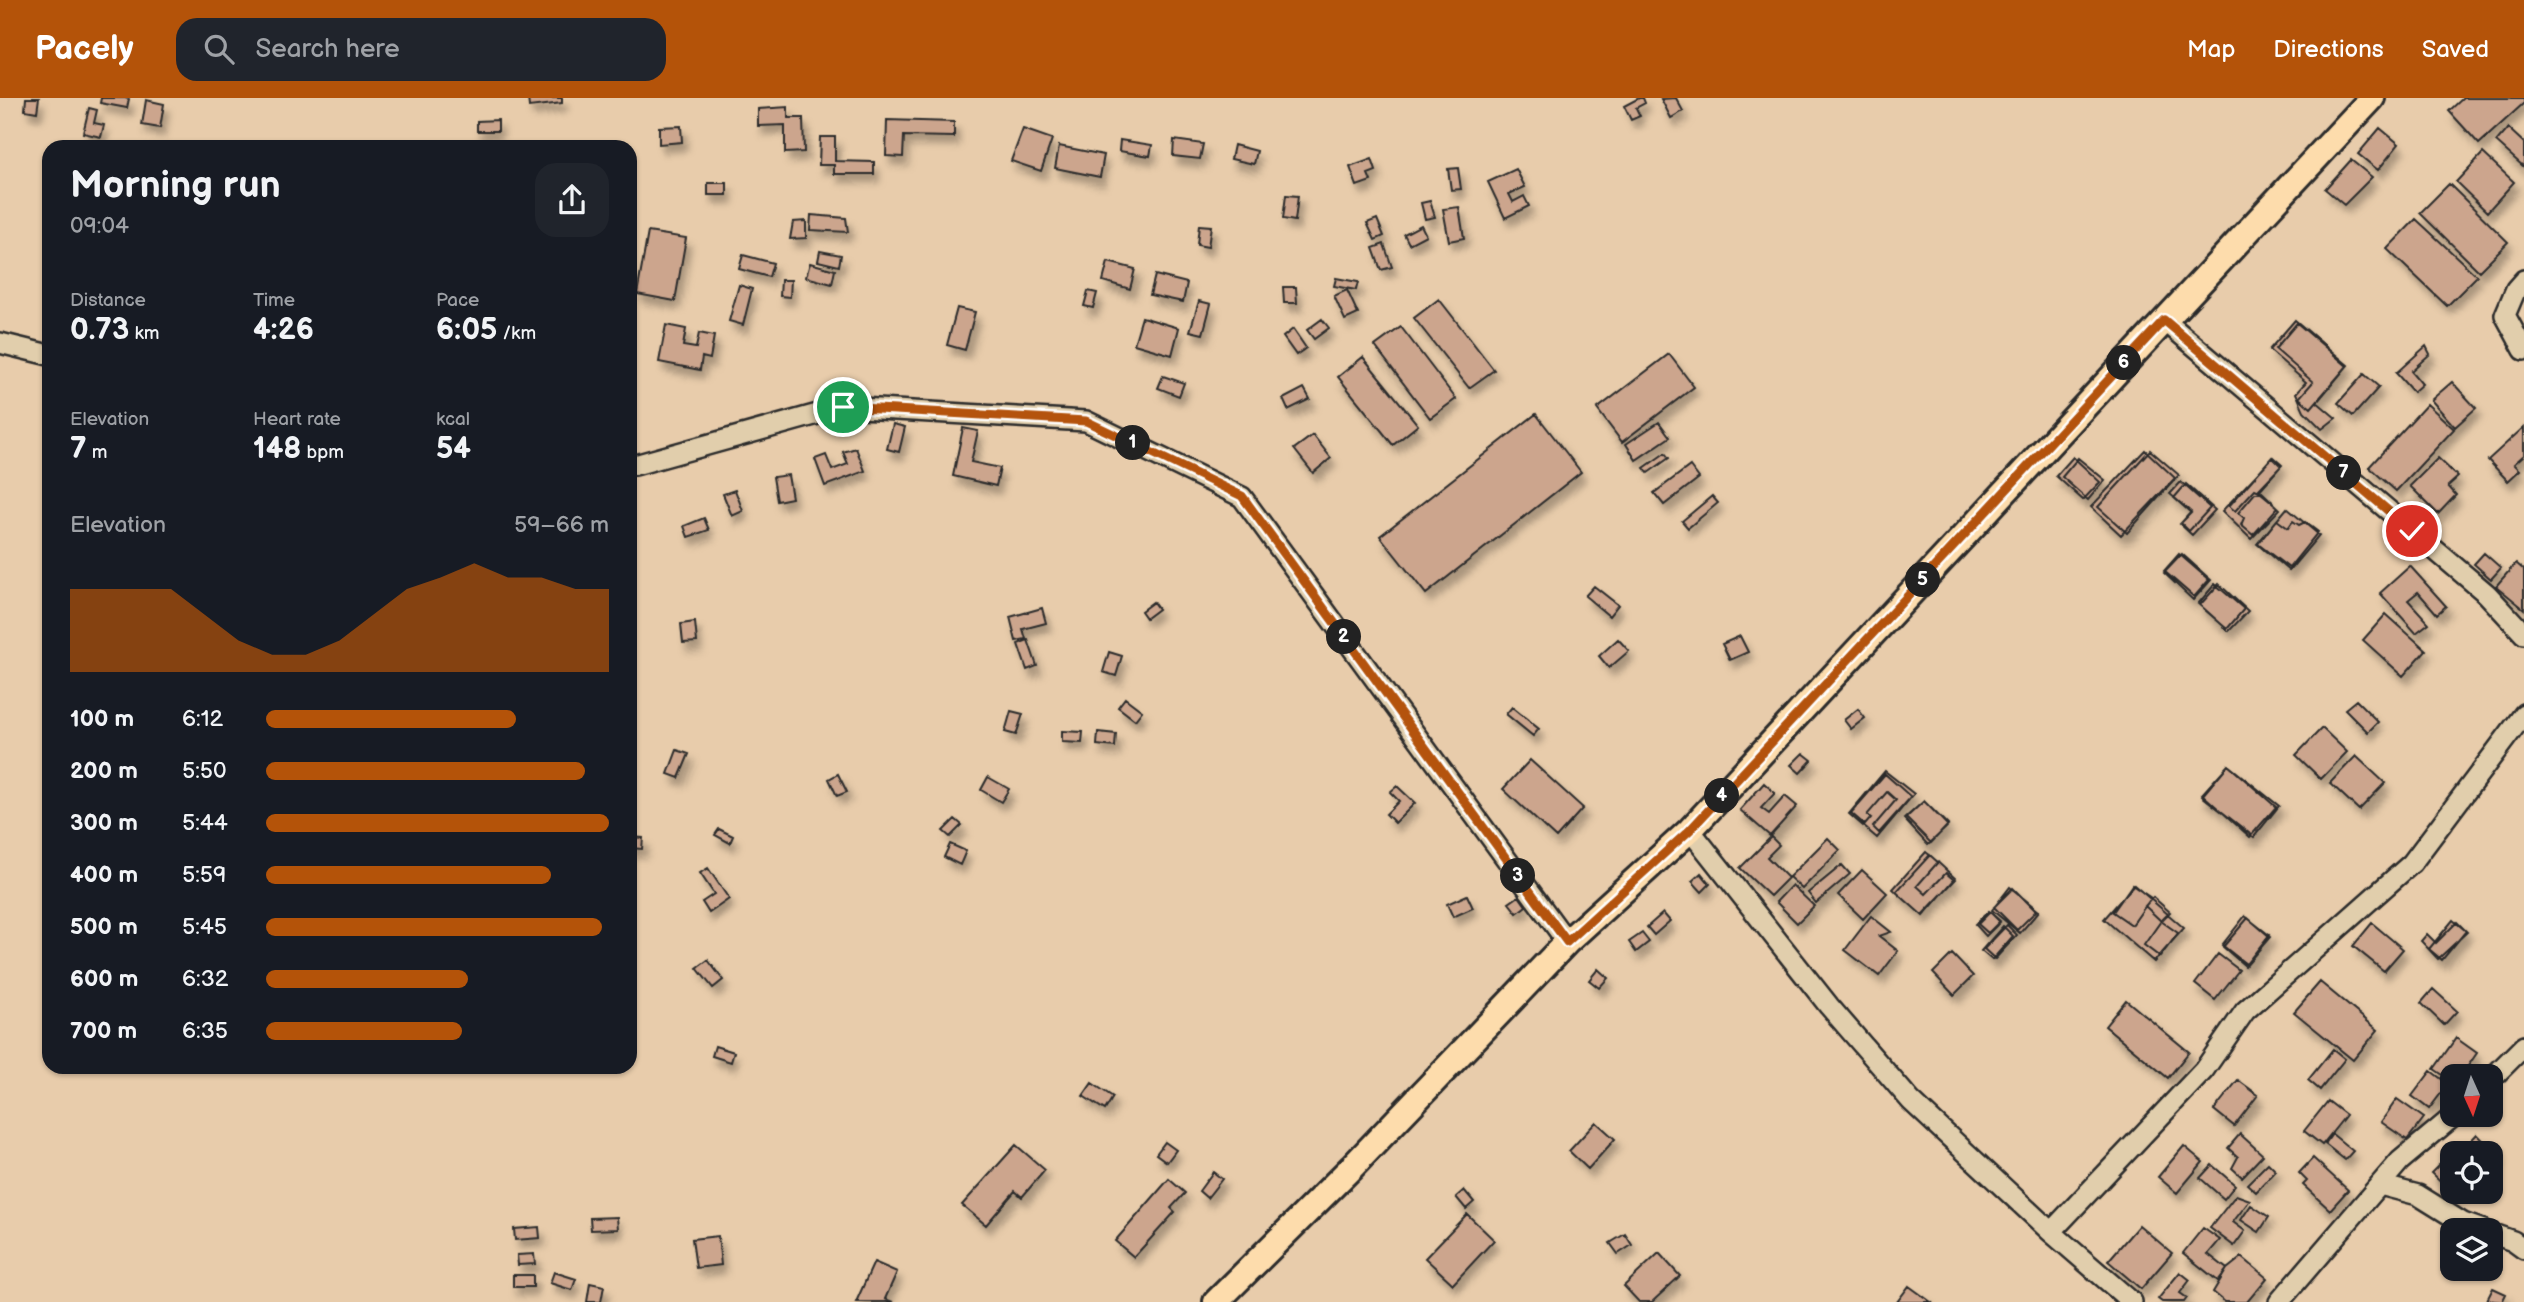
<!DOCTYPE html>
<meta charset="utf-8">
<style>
body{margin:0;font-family:"Balsamiq Sans",sans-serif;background:#20242c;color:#f1f3f6;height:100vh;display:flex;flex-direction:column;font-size:26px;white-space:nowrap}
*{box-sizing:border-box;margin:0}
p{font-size:23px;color:#9ea1a6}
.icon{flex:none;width:38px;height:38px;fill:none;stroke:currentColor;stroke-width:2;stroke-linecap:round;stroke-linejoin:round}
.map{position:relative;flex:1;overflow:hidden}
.sheet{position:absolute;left:42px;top:42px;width:595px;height:934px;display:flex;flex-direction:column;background:#171b24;border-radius:21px;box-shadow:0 2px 5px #0004}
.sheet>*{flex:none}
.needle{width:46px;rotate:177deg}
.fabs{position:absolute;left:2440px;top:966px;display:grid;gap:14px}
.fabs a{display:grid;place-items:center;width:63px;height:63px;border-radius:14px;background:#171b24;box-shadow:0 2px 5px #0004;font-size:35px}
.pin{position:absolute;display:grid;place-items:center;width:60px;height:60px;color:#fff;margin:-30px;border:4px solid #fff;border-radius:50%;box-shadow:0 2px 7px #0007}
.km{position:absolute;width:35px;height:35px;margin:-18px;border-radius:50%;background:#222;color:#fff;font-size:19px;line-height:35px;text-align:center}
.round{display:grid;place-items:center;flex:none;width:74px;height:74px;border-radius:21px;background:#20242c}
.headline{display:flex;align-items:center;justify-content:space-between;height:119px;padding:0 28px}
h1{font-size:38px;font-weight:800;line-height:52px}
.stats{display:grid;grid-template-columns:repeat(3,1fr);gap:10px;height:119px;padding:7px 28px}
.stats div{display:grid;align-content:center}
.stats b{font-size:30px;font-weight:800}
.stats small{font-size:19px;font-weight:400}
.stats p{font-size:19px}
.chart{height:196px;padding:14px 28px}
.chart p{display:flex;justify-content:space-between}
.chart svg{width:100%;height:126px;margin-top:7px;fill:#b45309;opacity:.7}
ul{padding:0 28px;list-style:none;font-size:23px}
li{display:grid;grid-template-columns:112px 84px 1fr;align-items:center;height:52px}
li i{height:18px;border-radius:9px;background:#b45309}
header{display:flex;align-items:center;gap:42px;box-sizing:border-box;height:98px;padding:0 35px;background:#b45309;color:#fff}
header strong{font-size:33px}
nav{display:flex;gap:38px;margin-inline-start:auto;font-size:24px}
.search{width:490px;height:63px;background:#20242c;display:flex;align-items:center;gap:18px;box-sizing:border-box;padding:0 24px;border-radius:21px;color:#9ea1a6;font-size:26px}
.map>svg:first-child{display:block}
.building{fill:#cca58d;stroke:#2b2b2b;stroke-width:2;filter:url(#shadow)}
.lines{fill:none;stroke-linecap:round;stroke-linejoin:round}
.minor-casing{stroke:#2b2b2b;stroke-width:24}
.major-casing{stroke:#2b2b2b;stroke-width:30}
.minor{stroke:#e1ceac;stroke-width:19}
.major{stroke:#fddcac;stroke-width:24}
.route-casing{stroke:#fff;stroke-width:14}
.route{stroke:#b45309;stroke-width:9}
</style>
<header>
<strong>Pacely</strong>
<div class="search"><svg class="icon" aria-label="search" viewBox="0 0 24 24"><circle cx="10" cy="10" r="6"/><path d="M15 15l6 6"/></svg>Search here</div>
<nav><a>Map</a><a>Directions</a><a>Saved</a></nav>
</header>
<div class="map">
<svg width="2524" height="1204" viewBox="0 0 2524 1204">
<defs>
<filter id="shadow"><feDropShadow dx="4.5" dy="8" stdDeviation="3.5" flood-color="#0004"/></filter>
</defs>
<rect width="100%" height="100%" fill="#e8ccab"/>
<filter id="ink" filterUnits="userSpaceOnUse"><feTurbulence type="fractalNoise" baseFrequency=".0143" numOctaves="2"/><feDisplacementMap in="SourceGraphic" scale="14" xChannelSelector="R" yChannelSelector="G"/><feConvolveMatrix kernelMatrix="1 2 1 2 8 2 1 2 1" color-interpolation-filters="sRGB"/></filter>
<g filter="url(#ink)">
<!-- building -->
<path class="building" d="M26,0H39L37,14L25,12Z
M101,0H125L129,1L127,10L100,5Z
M528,0H562V5L529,9Z
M1639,0H1643L1645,5L1636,10L1640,18L1631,22L1624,8Z
M1676,0L1683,13L1671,20L1661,1Z
M2463,0H2524V5L2479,46L2449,13Z
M146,2L164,6L160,30L142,27Z
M788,9V20H803L804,54L785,55V27L758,28V11Z
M89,10L97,12L94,25L104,27L101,39L83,35Z
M498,22V33H477V23Z
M887,22L954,24V39L904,38L903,59L886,58Z
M681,28L682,44L659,46V29Z
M2380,30L2399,46L2378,72L2358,56Z
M2508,30L2524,45V69L2496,44Z
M1023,31L1052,41L1041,73L1011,63Z
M820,39H835V63L874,64V76H834V67H819Z
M1120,42L1152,47L1150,58L1119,53Z
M1174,42L1203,46L1200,61L1173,58Z
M1234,47L1257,53L1254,66L1231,61Z
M1059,48L1104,57L1100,79L1055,70Z
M2483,55L2514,84L2487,114L2456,84Z
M1372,61L1376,73L1368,76L1371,83L1357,88L1350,69Z
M2351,62L2372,79L2344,107L2325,91Z
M1458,70L1461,91L1451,92L1448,71Z
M1516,71L1525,89L1509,96L1513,104L1524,98L1529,108L1505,120L1488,84Z
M708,85H727V97H708Z
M2449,86L2508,144L2479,173L2420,115Z
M1286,97L1298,98L1295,123L1283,121Z
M1430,103L1435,119L1425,121L1421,105Z
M1459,109L1464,140L1449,143L1443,111Z
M811,117L846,120L848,134L810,132Z
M1377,121L1384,138L1375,142L1367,125Z
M2416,121L2477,178L2447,208L2387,151Z
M806,123V140L790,141L793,124Z
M1199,127L1211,128L1208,149L1197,147Z
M1421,127L1426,137L1409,146L1404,136Z
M648,134L686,140L675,203L637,196Z
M1384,146L1392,169L1381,172L1373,150Z
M820,153L841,157L839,168L818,163Z
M743,157L773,165L769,179L739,171Z
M1108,164L1135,171L1130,191L1103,183Z
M810,165L835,172L832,186L806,179Z
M1155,177L1187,185L1183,204L1150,197Z
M1336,180L1358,184L1356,192L1334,188Z
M781,182H791L790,199L780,198Z
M739,187L752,191L743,227L729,223Z
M1283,189H1296L1297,205H1284Z
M1347,192L1358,216L1345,222L1334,198Z
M1088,193L1097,195L1093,210L1084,208Z
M1439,201L1494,272L1469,290L1414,220Z
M1199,203L1211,206L1203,236L1190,233Z
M957,210L975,214L965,252L947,247Z
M1142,219L1179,230L1172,257L1134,246Z
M1322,221L1329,230L1314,241L1307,232Z
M2295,222L2348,267L2317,304L2336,320L2322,331L2304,313L2296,295L2306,284L2269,252Z
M2297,225L2347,268L2311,310L2299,300L2313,284L2275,251Z
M666,227L686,231L683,248L696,250L699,235L714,238L710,261L702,259L700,272L659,264Z
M1401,229L1456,301L1430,320L1375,248Z
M1293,231L1306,250L1296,257L1283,239Z
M2426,248L2430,256L2411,273L2422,286L2413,294L2396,275Z
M1669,256L1694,289L1622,344L1597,311Z
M1363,259L1418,327L1393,347L1338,279Z
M2364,276L2379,289L2353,318L2338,305Z
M1163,278L1184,285L1179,298L1158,290Z
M2452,284L2476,310L2455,329L2431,302Z
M1304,290L1310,301L1288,312L1283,301Z
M2427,306L2454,331L2396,393L2369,369Z
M1536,316L1581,374L1426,496L1380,438Z
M1659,324L1670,339L1636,362L1626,346Z
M893,326L905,329L899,354L887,351Z
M2524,329V357L2514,366L2520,372L2508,383L2488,362Z
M963,330L978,333L971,364L1000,370L996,388L953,378Z
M1313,337L1331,360L1313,375L1294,351Z
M856,350L865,373L825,388L815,361L826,357L832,372L848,366L843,354Z
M2145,352L2175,380L2121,437L2091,409Z
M2150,352L2179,377L2127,435L2098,409Z
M1665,355L1669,360L1648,375L1644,370Z
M2073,359L2100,384L2083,402L2056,378Z
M2272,359L2281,368L2259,393L2255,391L2235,413L2229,408Z
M2273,359L2282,367L2259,391L2280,411L2251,441L2222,413Z
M2078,360L2105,382L2088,402L2062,379Z
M2438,360L2458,379L2448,388L2456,397L2438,416L2410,388Z
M1690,368L1699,380L1664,407L1654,395Z
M788,377L792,400L777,403L773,379Z
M2181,384L2210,410L2189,433L2181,425L2191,414L2170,396Z
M2186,386L2215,412L2192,437L2180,426L2191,415L2174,400Z
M735,392L743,413L732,418L723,396Z
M2255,395H2261L2278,409L2253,437L2241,427L2244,420L2238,415Z
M1712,398L1718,405L1688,430L1682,423Z
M2287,410L2319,437L2289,473L2257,446Z
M704,420L709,432L688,439L684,428Z
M2277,422L2288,430L2293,423L2299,427L2305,424L2318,434L2289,470L2258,446Z
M2484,455L2501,470L2491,481L2474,466Z
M2179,456L2209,482L2194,499L2164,473Z
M2182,456L2211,482L2193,502L2164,475Z
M2516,465L2524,472V511L2496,488Z
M2410,468L2446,508L2437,516L2418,494L2408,502L2429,525L2416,535L2380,495Z
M2215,486L2244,511L2227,531L2198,506Z
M2219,486L2248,513L2229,533L2200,507Z
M1594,488L1618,507L1609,518L1585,498Z
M1153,504L1158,511L1146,520L1141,513Z
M1042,510L1046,525L1023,531L1026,541L1016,543L1010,519Z
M2386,516L2426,552L2403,578L2363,542Z
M695,524L697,544L683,545L681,526Z
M1740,538L1748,554L1730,562L1722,546Z
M1618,541L1629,553L1609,570L1599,558Z
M1028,542L1037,568L1027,572L1018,546Z
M1109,554L1122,558L1116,578L1103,574Z
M1125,600L1142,613L1135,622L1118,609Z
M2356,602L2378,624L2368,634L2345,611Z
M1512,609L1539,631L1533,638L1506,616Z
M1858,611L1865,620L1851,631L1844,622Z
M1011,613L1023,616L1016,637L1005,634Z
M2322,630L2347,654L2321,681L2296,657Z
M1062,633L1083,634L1082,645L1062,644Z
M1098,634L1116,636L1115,649L1097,647Z
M677,652L689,656L679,680L668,676Z
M1803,655L1812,662L1800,675L1791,667Z
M2356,658L2385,685L2359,712L2330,685Z
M1530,662L1583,710L1556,740L1503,691Z
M2228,667L2276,709L2250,739L2202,696Z
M2228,667L2279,708L2254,739L2202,698Z
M1885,673L1914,696L1877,740L1849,716Z
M838,676L847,694L837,698L829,681Z
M1885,676L1911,699L1879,735L1873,729L1896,702L1887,694L1867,717L1871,720L1865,727L1851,715Z
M988,679L1009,691L1001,704L981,692Z
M1764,685L1775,695L1761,710L1769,716L1785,698L1797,708L1770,738L1740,712Z
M1397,688L1415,705L1395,725L1386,716L1399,703L1390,694Z
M1924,703L1948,728L1928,747L1904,721Z
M1924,703L1948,727L1931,745L1906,720Z
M955,721L962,727L950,739L943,733Z
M719,731L733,738L730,745L715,737Z
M630,739L643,740L642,751L630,750Z
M1771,739L1779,747L1767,759L1788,780L1770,798L1740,770Z
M1828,740L1840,752L1802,791L1789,779Z
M950,746L966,753L960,767L944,759Z
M1926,754L1938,764L1917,788L1926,796L1946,775L1954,782L1923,818L1893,791Z
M1930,757L1956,781L1922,817L1896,794Z
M1842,767L1850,776L1816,805L1808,795Z
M708,770L729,801L709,815L702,804L714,796L700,775Z
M1862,772L1887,795L1863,821L1838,797Z
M1701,775L1710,786L1702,794L1692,783Z
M1792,787L1814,808L1797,825L1776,804Z
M2132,787L2151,800L2132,827L2113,814Z
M2134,787L2184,830L2154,864L2104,821Z
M2010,789L2039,813L2020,835L1992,812Z
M2013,790L2036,813L2017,832L1994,809Z
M1467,797L1473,810L1453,819L1447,806Z
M1519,798L1526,808L1517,815L1509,805Z
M2153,799L2170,814L2161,823L2145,808Z
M1989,813L2000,824L1986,838L1975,826Z
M1990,814L2000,823L1988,835L1978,826Z
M1663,815L1670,823L1654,837L1647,829Z
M1871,818L1891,834L1879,838L1898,853L1879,878L1845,852Z
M2245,818L2269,837L2246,866L2222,847Z
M2248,820L2270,839L2245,868L2223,849Z
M2453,822L2466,833L2442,862L2429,851Z
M2161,823L2178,835L2160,859L2144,847Z
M2457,824L2467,834L2438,861L2421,843L2427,836L2436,845Z
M2372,825L2403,851L2384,873L2353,848Z
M2007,827L2017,837L1995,861L1984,851Z
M2003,828L2013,838L1992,862L1981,853Z
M1642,835L1649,844L1636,854L1629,844Z
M1952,856L1973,878L1954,897L1933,875Z
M2218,856L2239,872L2215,902L2195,886Z
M708,862L723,882L713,890L697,870Z
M1598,871L1608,880L1599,890L1589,882Z
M2320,884L2378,932L2353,962L2294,914Z
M2433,891L2457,913L2444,927L2421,905Z
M2126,902L2189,954L2168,980L2105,928Z
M2456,940L2477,955L2461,978H2452V983L2434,971Z
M715,948L734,954L731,964L712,958Z
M2333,951L2345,961L2320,992L2308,982Z
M2431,973L2448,986L2429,1011L2412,998Z
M2238,982L2258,997L2234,1028L2214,1012Z
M1092,985L1113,999L1105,1012L1083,998Z
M2397,1001L2424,1020L2407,1042L2381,1024Z
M2328,1003L2346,1017L2322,1047L2304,1033Z
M1596,1024L1615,1041L1588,1071L1569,1053Z
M2240,1036L2263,1057L2242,1079L2232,1070L2238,1059L2228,1050Z
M2332,1036L2353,1053L2345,1062L2325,1046Z
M2477,1036L2498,1058L2490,1065V1055H2469L2464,1050Z
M1165,1044L1176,1052L1167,1064L1156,1056Z
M1016,1047L1045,1072L1022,1099L1015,1093L986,1127L962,1107Z
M2184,1048L2203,1064L2177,1095L2158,1079Z
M2450,1056L2452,1058V1094H2460L2455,1098L2431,1075Z
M2313,1060L2348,1092L2330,1112L2303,1087L2307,1083L2299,1075Z
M2268,1065L2276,1073L2256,1094L2247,1086Z
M2212,1067L2235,1087L2224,1101L2200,1080Z
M1213,1074L1222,1081L1207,1100L1199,1093Z
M1169,1081L1185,1095L1171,1110L1175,1114L1134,1159L1115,1143Z
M1464,1092L1474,1104L1466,1111L1456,1099Z
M2236,1097L2250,1102L2233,1124L2245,1133L2234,1148L2210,1130Z
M2251,1107L2269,1119L2259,1134L2241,1122Z
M1467,1116L1494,1142L1453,1186L1425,1160Z
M617,1119L618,1131L591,1132L590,1120Z
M2139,1127L2172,1155L2141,1191L2108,1163Z
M539,1129L540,1140L515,1142L514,1131Z
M2203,1130L2220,1142L2208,1156L2227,1171L2218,1183L2183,1155Z
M1625,1136L1632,1147L1618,1156L1610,1145Z
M718,1138L721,1167L696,1170L692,1141Z
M1659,1155L1680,1178L1652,1204H1639L1624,1188Z
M534,1156L535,1166L518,1167L517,1157Z
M2242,1159L2267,1180L2247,1204H2225L2213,1194L2227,1171Z
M874,1164L897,1174L885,1201L893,1204H856Z
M554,1174L576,1181L572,1192L550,1185Z
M2180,1174L2190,1182L2180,1195L2187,1200L2184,1204H2162L2158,1201Z
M513,1177H533V1189H513Z
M590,1185L604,1188L601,1204H587Z
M1909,1188L1931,1204H1897Z
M2493,1190L2506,1196L2502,1204L2487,1202Z"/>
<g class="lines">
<!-- minor casing -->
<g class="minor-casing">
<path id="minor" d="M2524,182L2516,191L2505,217L2524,252
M2164,222L2487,496L2524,536
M0,245L49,257
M630,366L635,367L843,309L1086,323L1242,399L1567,844
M1690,732L1829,908L1911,1003L2051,1134L2132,1204
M2490,982L2524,948
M2380,1087L2418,1097L2463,1125L2483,1132
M2051,1134L2204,972L2245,913L2412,765L2524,616
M2490,1135L2513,1143L2524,1151
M2279,1204L2400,1063L2455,1017"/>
</g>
<!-- major casing -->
<g class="major-casing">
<path id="major" d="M1216,1204L1352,1069L1567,844L1690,732L2372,0"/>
</g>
<!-- minor -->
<use href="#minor" class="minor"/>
<!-- major -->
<use href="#major" class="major"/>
</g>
</g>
<g class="lines" filter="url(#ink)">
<!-- route casing -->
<g class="route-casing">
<path id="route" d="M843,309L1086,323L1242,398L1567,844L1690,732L2164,222L2412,433"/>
</g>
<!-- route -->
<use href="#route" class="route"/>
</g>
</svg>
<div class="fabs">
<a><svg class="needle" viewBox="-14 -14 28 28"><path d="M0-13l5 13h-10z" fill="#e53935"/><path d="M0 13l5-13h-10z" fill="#9ea1a6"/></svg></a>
<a><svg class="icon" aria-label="locate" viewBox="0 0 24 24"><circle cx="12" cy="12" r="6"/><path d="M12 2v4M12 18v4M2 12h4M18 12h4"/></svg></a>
<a><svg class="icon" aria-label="layers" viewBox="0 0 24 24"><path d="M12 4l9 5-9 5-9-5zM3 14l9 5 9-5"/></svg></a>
</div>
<div class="pin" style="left:843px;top:309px;background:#1e9e55"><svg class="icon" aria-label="arrive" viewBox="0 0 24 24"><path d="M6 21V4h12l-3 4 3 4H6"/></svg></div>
<div class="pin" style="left:2412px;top:433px;background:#d93025"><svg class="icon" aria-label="check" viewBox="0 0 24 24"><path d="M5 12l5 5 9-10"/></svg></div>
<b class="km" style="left:1133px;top:345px">1</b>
<b class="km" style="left:1344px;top:539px">2</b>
<b class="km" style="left:1518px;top:778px">3</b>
<b class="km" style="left:1722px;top:698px">4</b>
<b class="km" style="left:1923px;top:482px">5</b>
<b class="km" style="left:2124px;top:265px">6</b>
<b class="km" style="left:2344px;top:375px">7</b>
<section class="sheet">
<div class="headline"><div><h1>Morning run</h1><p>09:04</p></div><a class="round"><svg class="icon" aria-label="share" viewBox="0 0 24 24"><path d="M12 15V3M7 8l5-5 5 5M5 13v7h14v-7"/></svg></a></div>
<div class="stats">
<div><p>Distance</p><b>0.73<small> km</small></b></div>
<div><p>Time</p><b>4:26</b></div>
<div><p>Pace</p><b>6:05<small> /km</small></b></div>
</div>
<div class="stats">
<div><p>Elevation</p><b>7<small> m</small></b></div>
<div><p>Heart rate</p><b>148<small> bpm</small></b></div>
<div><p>kcal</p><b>54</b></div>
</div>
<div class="chart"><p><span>Elevation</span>59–66 m</p>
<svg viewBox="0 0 160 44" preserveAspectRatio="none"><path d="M0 44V15L10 15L20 15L30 15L40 24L50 33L60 38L70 38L80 33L90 24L100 15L110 11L120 6L130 11L140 11L150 15L160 15V44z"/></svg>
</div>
<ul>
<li><b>100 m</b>6:12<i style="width:73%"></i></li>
<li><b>200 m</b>5:50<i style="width:93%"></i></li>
<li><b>300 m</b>5:44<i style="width:100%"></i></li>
<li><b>400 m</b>5:59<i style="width:83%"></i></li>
<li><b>500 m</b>5:45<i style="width:98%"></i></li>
<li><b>600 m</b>6:32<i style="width:59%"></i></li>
<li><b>700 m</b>6:35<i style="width:57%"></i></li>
</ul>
</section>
</div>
